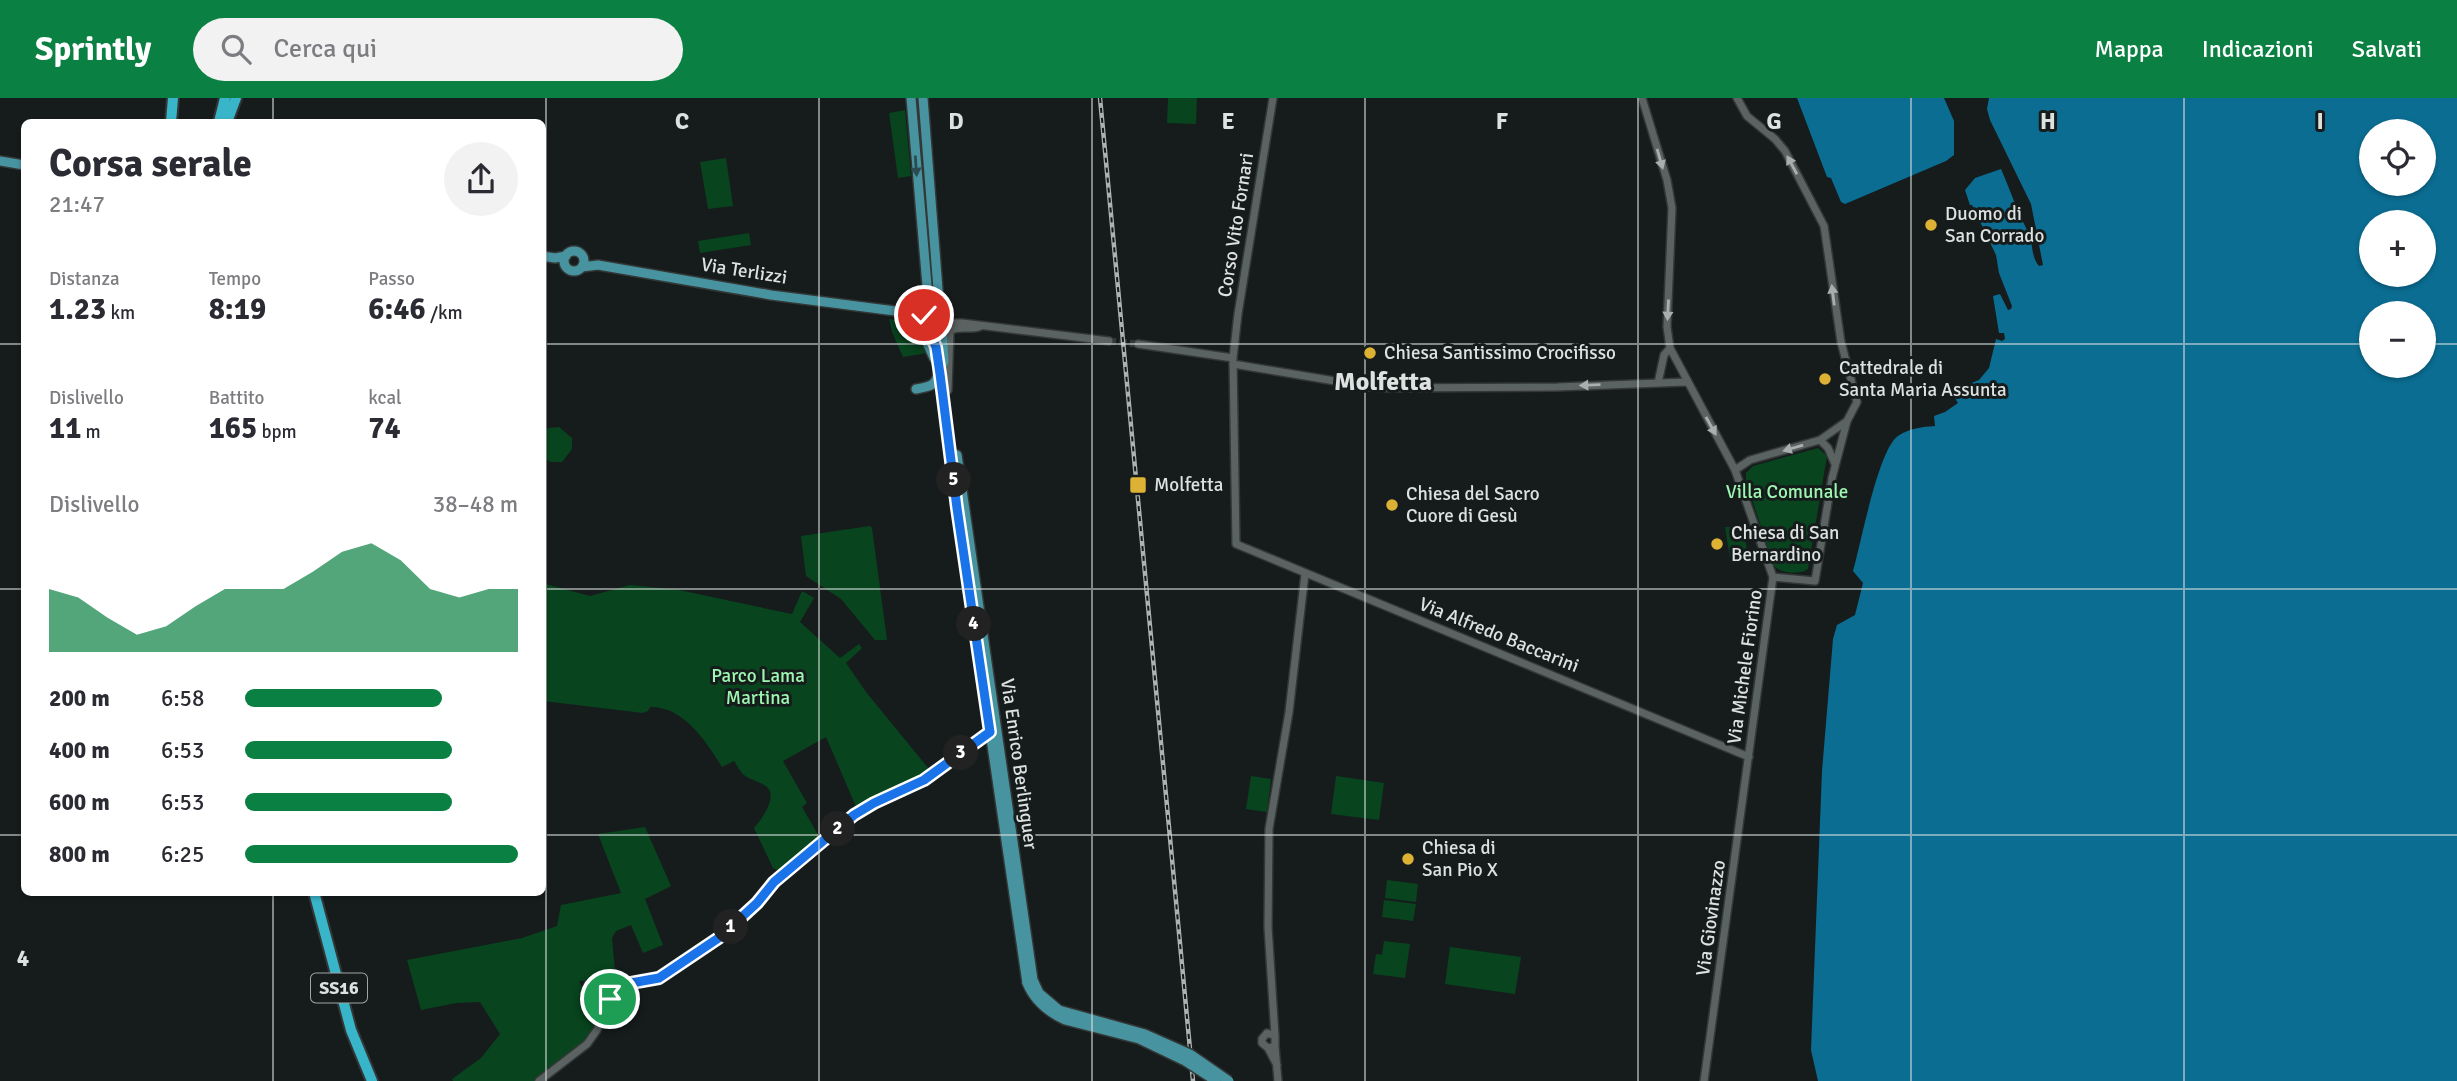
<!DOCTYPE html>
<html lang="it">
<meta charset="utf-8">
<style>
body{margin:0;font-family:Signika,sans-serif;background:#f2f2f3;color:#2b2b33;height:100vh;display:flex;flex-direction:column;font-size:26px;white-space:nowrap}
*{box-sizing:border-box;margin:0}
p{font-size:23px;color:#7c7c81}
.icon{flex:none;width:38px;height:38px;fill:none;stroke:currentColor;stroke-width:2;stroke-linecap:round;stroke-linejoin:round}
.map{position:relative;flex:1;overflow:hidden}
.details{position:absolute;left:21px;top:21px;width:525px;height:777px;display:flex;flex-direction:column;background:#fff;border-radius:10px;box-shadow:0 2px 5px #0004}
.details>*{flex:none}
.tools{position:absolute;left:2359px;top:21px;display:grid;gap:14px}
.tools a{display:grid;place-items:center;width:77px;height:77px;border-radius:50%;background:#fff;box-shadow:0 2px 5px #0004;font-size:35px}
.pin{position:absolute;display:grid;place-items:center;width:60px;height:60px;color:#fff;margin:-30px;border:4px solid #fff;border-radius:50%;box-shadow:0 2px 7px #0007}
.km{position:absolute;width:35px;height:35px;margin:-18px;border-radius:50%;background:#222;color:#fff;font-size:19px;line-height:35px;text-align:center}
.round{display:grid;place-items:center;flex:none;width:74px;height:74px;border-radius:37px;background:#f2f2f3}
.head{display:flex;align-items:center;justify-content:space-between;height:119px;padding:0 28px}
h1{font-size:38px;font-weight:700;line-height:52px}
.figures{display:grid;grid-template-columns:repeat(3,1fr);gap:10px;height:119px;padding:7px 28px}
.figures div{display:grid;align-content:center}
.figures b{font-size:30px;font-weight:700}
.figures small{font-size:19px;font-weight:400}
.figures p{font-size:19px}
.chart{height:196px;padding:14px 28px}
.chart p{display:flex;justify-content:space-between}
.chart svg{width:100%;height:126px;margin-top:7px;fill:#0b8043;opacity:.7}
ul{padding:0 28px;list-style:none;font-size:23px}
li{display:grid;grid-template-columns:112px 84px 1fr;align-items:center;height:52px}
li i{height:18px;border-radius:9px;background:#0b8043}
header{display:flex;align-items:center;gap:42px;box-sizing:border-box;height:98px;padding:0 35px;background:#0b8043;color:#fff}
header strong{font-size:33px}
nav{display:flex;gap:38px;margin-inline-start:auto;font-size:24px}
.search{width:490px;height:63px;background:#f2f2f3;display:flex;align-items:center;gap:18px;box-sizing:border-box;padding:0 24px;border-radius:38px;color:#7c7c81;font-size:26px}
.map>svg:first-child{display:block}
.green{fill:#08441e}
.water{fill:#0b6d92;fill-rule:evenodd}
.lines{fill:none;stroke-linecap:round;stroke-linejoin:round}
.minor-tunnel{stroke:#343a39;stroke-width:7;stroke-dasharray:7 3.5;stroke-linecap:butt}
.minor-casing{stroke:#333736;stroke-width:10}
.major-casing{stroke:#333736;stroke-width:12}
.highway-casing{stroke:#333736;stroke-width:14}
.minor{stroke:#5b6262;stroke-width:7}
.major{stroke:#4794a0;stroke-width:9}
.highway{stroke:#39b5ca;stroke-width:10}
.rail-casing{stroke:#adb2b1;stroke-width:4.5}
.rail{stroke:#161c1c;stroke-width:2;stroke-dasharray:5;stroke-linecap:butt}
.major-bridge-casing{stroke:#333736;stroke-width:12;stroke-linecap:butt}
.major-bridge{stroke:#4794a0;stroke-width:9}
.oneway{fill:#a9aeae}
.oneway2{fill:#2a4c51}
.route-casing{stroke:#fff;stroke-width:14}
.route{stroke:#1a73e8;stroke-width:9}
.grid{fill:none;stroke:#dde1e0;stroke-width:2;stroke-opacity:0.55}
.poi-dot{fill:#ddb133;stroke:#161c1c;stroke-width:2.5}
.labels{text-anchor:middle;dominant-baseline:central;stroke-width:6;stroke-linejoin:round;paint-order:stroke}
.shield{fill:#161c1c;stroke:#a1a6a5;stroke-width:2}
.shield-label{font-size:18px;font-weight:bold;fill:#dde1e0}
.poi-label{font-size:19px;fill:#dde1e0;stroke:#161c1c;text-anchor:start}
.street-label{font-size:19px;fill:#dde1e0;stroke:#161c1c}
.park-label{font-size:19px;fill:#9df7b1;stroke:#161c1c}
.district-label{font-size:26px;font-weight:bold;fill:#dde1e0;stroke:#161c1c}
.grid-label{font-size:23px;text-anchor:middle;font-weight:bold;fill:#dde1e0;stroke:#161c1c;stroke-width:6;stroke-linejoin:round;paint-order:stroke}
</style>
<header>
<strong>Sprintly</strong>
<div class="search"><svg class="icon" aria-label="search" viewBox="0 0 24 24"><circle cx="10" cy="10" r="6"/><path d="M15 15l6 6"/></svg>Cerca qui</div>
<nav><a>Mappa</a><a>Indicazioni</a><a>Salvati</a></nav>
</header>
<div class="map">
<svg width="2457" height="983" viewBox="0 0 2457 983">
<rect width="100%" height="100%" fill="#161c1c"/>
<!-- green -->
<path class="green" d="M1168,0H1197L1196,26L1167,25Z
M905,12L911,78L898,80L889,15Z
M726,60L733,108L708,111L700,64Z
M749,135L751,147L700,155L698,143Z
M889,221C914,224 918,233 927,255L903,259L892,234Z
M559,329L572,340V351L562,364H551L543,360V334L548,330Z
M1818,350L1827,358L1808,471C1799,477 1782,476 1774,468L1746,383V375L1753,368Z
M870,428L872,430L887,542H875L841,501L806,478L801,438Z
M1725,429H1738L1745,440L1749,464L1730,461Z
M542,485L590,498L630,487L679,492L792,516L802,493L814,500L800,524L840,560L859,546L862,550L846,565L866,594L929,671C906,688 881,697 857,711L826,639L783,663L807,705L802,709L821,742L781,774L773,770L754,730C761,722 777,701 768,690C762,684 750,682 744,677C740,674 737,667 734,663L722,669C706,643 683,608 650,609L648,613L643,615L543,603Z
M1251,678L1271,681L1267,714L1246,711Z
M1336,678L1384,685L1379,722L1331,716Z
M645,729L671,788L645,801L663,847L643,855L631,827L616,833L612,840L616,885L579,883L599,917C594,945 560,962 539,978L535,981L537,983H453L452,981L481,960L500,936L480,904L456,905L421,912L407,862L522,840L557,828L561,807L621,795L598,736Z
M1387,782L1418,786L1416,804L1385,800Z
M1384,802L1416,806L1413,823L1382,819Z
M1384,843L1410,846L1405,880L1373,876L1376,856L1382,857Z
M1450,849L1521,859L1515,896L1445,886Z"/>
<!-- water -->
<path class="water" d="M1797,0H1944L1954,23V57L1946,63L1845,106L1841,104L1831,80L1827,79Z
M1989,0H2457V983H1818L1811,952L1822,673L1833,541L1837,527L1855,517L1863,485L1853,473C1861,446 1878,352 1898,338C1910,330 1922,329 1935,328L1934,318L1945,314L1958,305L1955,300C1962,290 1968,286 1979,282L1989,270L1996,241L2002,243L2005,241L2004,235H1999L1993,198L2000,196L2008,212L2011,211L2012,208L1999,175L1996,157L1972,107H1970L1965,92L1975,80L2001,71C2010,92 2017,112 2027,132C2034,143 2030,158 2039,168L2043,167L2031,106L1990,22L1987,11ZM2371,33H2424V86H2371ZM2371,124H2424V177H2371ZM2424,215V268H2371V215Z"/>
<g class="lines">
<!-- minor-tunnel -->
<path class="minor-tunnel" d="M1109,243L1138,246"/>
<!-- minor casing -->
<g class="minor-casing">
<path id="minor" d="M1273,0L1238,216L1233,260L1236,446L1749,659
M1642,0L1667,82L1672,110L1667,229L1670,250L1735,372L1773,479L1815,483L1832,380L1847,323L1857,304L1841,244L1824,128L1785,53L1775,41L1747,18L1737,0
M942,230L952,225H962L1109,243
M1138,246L1233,260
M1233,266L1377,290L1557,289L1686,284
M1658,285L1664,257L1670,250
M948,292L950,233C958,227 970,232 979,229
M1820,342L1828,350L1835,366
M1735,372L1750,362L1820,342L1847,323
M588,887L620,889L631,885L659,880L720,839L757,805L774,784L854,717L874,705L924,682L991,633
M588,887L603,912
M1275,938L1268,829L1269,731L1289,614L1305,476
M1275,948L1278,983
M1268,950L1275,948V938L1267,935L1262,941V945L1268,950L1277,967
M539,983L587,946L597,932L610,901L620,889
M1704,983L1773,479"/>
</g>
<!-- major casing -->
<g class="major-casing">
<path id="major" d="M923,0L939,204L944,214
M0,63L24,67
M564 163a10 10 0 1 1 20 0a10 10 0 1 1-20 0Z
M542,158L555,160L566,158
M582,169L598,167L771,197L903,214H926L928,199L911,0
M924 221a11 11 0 1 1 22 0a11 11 0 1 1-22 0Z
M903,214L926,228L937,257L957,410L1027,885
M910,222L922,234L934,260
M942,230L944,264
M916,291C928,289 938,288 938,273
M957,357L1033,882"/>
</g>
<!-- highway casing -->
<g class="highway-casing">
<path id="highway" d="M171,24L173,0
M219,24L225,0
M227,24L236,0
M314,794L351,932L372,983"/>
</g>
<!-- minor -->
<use href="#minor" class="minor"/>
<!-- major -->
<use href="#major" class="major"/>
<!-- highway -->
<use href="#highway" class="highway"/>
<!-- rail casing -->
<g class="rail-casing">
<path id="rail" d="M1100,0L1193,983"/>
</g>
<!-- rail -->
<use href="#rail" class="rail"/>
<!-- major-bridge casing -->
<g class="major-bridge-casing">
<path id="major-bridge" d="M1033,882L1039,895L1059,912L1145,936L1190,956L1229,983
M1027,885C1034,902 1048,914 1065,922L1139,941L1185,963L1216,983"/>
</g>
<!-- major-bridge -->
<use href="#major-bridge" class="major-bridge"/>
</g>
<!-- one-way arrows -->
<defs><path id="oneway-solid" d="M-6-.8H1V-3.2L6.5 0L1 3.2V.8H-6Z" transform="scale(1.75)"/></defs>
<g class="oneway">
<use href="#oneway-solid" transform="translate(1660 61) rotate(74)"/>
<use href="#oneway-solid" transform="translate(1792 67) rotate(-118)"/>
<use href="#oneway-solid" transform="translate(1833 197) rotate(-97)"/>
<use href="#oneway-solid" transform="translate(1668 212) rotate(93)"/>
<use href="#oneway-solid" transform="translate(1590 287) rotate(178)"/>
<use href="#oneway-solid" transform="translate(1711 328) rotate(61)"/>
<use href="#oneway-solid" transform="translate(1793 350) rotate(164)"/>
</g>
<use class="oneway2" href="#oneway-solid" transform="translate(916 68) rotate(86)"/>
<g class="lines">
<!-- route casing -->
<g class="route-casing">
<path id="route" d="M610,901L620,889L631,885L659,880L720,839L757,805L774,784L854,717L874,705L924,682L990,634L957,410L940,276L936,249L925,225L924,217"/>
</g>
<!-- route -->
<use href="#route" class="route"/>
</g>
<!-- grid -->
<path class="grid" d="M273,0V24M546,0V983M819,0V983M1092,0V983M1365,0V983M1638,0V983M1911,0V983M2184,0V983M0,246H24M542,246H2371M2424,246H2457M0,491H24M542,491H2457M0,737H24M542,737H2457M273,794V983"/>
<!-- markers -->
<g class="poi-dot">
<circle cx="1931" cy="127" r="7"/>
<circle cx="1370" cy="255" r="7"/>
<circle cx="1825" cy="281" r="7"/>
<rect x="1129" y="378" width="18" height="18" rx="3.5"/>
<circle cx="1392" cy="407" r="7"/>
<circle cx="1717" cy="446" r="7"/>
<circle cx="1408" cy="761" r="7"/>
</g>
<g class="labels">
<!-- shield labels -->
<rect class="shield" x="311" y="875.5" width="56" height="29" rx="5"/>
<g class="shield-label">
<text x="339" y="890">SS16</text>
</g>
<!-- poi labels -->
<g class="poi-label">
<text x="1945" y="116">Duomo di<tspan x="1945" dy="22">San Corrado</tspan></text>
<text x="1384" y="255">Chiesa Santissimo Crocifisso</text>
<text x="1839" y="270">Cattedrale di<tspan x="1839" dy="22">Santa Maria Assunta</tspan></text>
<text x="1154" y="387">Molfetta</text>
<text x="1406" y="396">Chiesa del Sacro<tspan x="1406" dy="22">Cuore di Gesù</tspan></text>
<text x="1731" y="435">Chiesa di San<tspan x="1731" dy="22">Bernardino</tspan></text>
<text x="1422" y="750">Chiesa di<tspan x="1422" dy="22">San Pio X</tspan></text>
</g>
<!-- street labels -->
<g class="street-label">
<text transform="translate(1236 127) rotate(-81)">Corso Vito Fornari</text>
<text transform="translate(744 173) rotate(9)">Via Terlizzi</text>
<text transform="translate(1499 537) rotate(22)">Via Alfredo Baccarini</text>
<text transform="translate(1745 569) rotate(-82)">Via Michele Fiorino</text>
<text transform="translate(1019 666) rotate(82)">Via Enrico Berlinguer</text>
<text transform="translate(1711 820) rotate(-82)">Via Giovinazzo</text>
</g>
<!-- park labels -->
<g class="park-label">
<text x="1787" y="394">Villa Comunale</text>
<text x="758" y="578">Parco Lama<tspan x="758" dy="22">Martina</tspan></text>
</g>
<!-- district labels -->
<g class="district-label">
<text x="1383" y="284">Molfetta</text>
</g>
</g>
<g class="grid-label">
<text x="682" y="31">C</text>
<text x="956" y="31">D</text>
<text x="1228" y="31">E</text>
<text x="1502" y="31">F</text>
<text x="1774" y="31">G</text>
<text x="2048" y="31">H</text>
<text x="2320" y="31">I</text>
<text x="23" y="868">4</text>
</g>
</svg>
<div class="tools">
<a><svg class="icon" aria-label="locate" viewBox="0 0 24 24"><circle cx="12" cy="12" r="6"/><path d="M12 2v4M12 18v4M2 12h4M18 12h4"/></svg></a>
<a>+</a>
<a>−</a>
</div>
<div class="pin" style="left:610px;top:901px;background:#1e9e55"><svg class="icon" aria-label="arrive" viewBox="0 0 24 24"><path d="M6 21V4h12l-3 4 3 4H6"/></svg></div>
<div class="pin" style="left:924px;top:217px;background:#d93025"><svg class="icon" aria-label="check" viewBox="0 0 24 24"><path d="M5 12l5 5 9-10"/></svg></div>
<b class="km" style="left:731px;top:829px">1</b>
<b class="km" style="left:838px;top:731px">2</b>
<b class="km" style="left:961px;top:655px">3</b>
<b class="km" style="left:974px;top:526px">4</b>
<b class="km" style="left:954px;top:382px">5</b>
<section class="details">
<div class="head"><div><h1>Corsa serale</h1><p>21:47</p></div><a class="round"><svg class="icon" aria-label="share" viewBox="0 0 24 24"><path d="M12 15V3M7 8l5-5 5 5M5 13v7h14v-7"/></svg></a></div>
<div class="figures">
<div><p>Distanza</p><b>1.23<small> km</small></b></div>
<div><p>Tempo</p><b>8:19</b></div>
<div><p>Passo</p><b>6:46<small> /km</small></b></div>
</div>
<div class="figures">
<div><p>Dislivello</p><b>11<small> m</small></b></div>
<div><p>Battito</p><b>165<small> bpm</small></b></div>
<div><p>kcal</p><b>74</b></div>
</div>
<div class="chart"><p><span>Dislivello</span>38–48 m</p>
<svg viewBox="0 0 160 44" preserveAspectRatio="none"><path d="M0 44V22L10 25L20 32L30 38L40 35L50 28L60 22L70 22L80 22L90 16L100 9L110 6L120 12L130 22L140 25L150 22L160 22V44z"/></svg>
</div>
<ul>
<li><b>200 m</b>6:58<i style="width:72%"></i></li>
<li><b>400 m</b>6:53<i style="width:76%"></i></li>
<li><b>600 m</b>6:53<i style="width:76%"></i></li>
<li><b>800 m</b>6:25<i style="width:100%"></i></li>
</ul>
</section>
</div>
